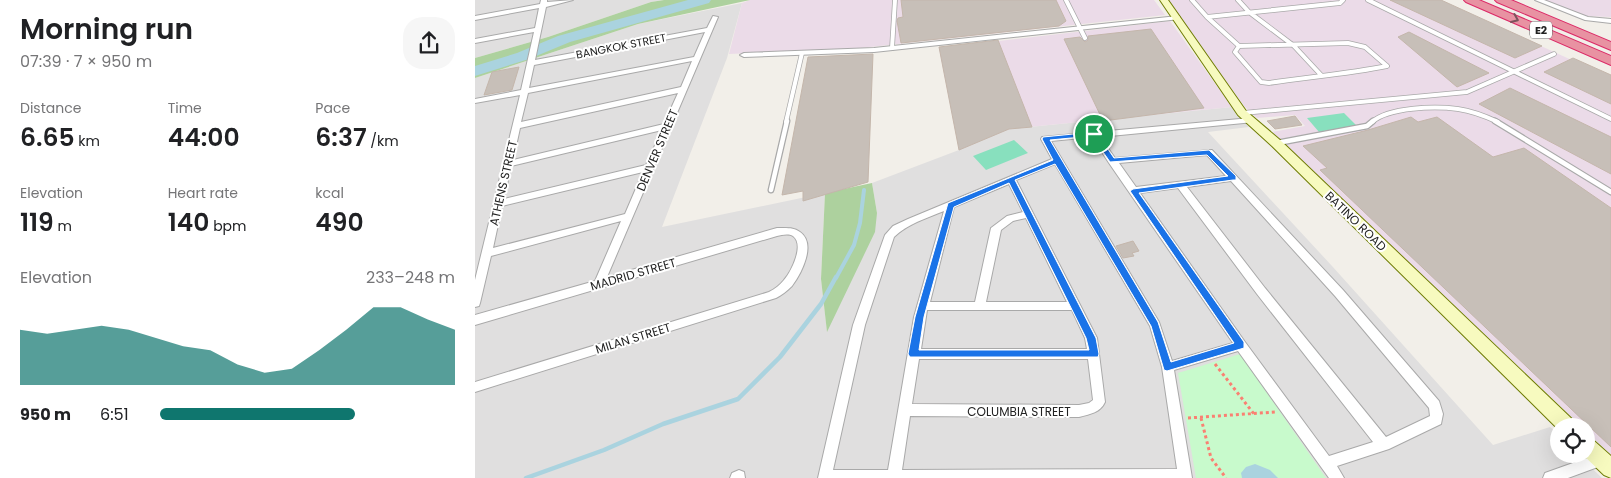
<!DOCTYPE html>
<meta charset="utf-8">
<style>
body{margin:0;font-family:Poppins,sans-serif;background:#f6f6f6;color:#202124;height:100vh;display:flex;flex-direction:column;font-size:19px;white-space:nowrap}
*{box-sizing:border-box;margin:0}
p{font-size:16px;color:#757577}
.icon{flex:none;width:28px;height:28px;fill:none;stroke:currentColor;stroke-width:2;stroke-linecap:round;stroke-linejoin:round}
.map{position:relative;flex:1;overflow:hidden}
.drawer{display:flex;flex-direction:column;background:#fff;width:475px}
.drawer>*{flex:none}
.buttons{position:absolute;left:1075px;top:418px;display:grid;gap:10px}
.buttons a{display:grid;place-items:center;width:45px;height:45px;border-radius:50%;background:#fff;box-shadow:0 5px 20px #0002;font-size:25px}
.pin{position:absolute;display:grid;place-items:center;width:42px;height:42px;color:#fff;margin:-21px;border:2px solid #fff;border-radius:50%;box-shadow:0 1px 5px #0007}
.round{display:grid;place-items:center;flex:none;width:52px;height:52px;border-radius:20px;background:#f6f6f6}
.summary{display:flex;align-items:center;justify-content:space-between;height:85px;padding:0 20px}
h1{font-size:28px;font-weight:600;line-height:38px}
.metrics{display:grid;grid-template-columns:repeat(3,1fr);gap:8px;height:85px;padding:5px 20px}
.metrics div{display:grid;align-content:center}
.metrics b{font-size:25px;font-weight:600}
.metrics small{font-size:14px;font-weight:400}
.metrics p{font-size:14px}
.chart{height:140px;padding:10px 20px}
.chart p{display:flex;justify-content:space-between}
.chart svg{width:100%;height:90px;margin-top:5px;fill:#0f766e;opacity:.7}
ul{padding:0 20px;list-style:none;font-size:16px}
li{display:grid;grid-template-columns:80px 60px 1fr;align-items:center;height:38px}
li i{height:12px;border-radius:6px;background:#0f766e}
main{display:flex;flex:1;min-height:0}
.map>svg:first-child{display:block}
.residential{fill:#e0dfdf}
.industrial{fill:#ebdbe8}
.forest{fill:#add19e}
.park{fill:#c8facc}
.pitch{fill:#88e0be}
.water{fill:#aad3df}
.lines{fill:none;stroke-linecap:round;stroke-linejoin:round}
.stream-far1{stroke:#aad3df;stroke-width:4}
.stream{stroke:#aad3df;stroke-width:4.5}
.river{fill:#aad3df;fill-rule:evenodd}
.building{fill:#c7bfb8;stroke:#c4b6ab}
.service-far1-casing{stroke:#a9a9a9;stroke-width:5.5}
.service-casing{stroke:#a9a9a9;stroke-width:7}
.minor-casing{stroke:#a9a9a9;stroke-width:2}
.secondary-casing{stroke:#707d05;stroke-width:2}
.motorway-casing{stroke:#dc2a67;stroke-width:2}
.path{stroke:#fa8072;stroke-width:3;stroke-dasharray:3 3;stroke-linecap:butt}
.service-far1{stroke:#fff;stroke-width:4}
.service{stroke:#fff;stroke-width:4.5}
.minor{fill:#fff;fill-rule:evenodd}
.secondary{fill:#f7fabf;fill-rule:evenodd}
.motorway{fill:#e892a2;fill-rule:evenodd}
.oneway{stroke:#7b545c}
.route{fill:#1a73e8;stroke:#fff;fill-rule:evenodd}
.labels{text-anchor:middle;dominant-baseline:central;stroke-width:4;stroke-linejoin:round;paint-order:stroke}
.shield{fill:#fff;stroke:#646464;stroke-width:1}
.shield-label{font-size:11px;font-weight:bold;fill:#222}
.far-street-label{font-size:11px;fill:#222;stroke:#fff}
.street-label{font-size:12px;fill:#222;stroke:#fff}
</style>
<main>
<section class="drawer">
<div class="summary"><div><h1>Morning run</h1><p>07:39 · 7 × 950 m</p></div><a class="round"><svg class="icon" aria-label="share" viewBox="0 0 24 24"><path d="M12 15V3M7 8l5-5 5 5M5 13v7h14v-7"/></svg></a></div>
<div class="metrics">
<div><p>Distance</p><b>6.65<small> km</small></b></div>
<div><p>Time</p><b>44:00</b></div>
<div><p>Pace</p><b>6:37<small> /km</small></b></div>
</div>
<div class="metrics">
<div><p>Elevation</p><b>119<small> m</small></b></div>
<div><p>Heart rate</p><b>140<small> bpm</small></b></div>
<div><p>kcal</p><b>490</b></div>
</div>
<div class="chart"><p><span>Elevation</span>233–248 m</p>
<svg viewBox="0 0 160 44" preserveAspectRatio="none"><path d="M0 44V17L10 19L20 17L30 15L40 17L50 21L60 25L70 27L80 34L90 38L100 36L110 27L120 17L130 6L140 6L150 12L160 17V44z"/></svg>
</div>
<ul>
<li><b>950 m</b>6:51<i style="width:66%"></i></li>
</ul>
</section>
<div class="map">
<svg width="1136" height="478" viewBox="0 0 1136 478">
<rect width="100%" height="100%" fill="#f2efe9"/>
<!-- residential -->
<path class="residential" d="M0,0H189L176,2L73,37L0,58Z
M267,3L252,58L187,227L350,193L346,279L352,331L402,213L397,183L484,150L534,129L757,107L774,127L733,132L857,266L1018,445L1075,427L1084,435V454H1102L1127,478H0V78L163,24Z"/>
<!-- industrial -->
<path class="industrial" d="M275,0H679L690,15L386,48L254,54L267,3Z
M691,0H965L1136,78V455L1111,431V426H1106L797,132L830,126L820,115L782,118L770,107Z
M1067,0H1136V17L1111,16Z
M695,21L757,107L534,129L484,150L464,48Z"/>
<!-- forest -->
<path class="forest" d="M189,0H275L163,24L0,78V58L73,37L176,2Z
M397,183L402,213L400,232L352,332L346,279L350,193Z"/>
<!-- park -->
<path class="park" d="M765,354L851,478H721L703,373Z"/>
<!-- pitch -->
<path class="pitch" d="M869,113L882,126L844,132L832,118Z
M539,140L553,153L511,170L498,156Z"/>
<!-- water -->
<path class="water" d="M780,464L795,470L803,478H767L766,473L771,467Z"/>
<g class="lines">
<!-- stream-far1 -->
<path class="stream-far1" d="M361,278L379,245L385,223L389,190"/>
<!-- stream -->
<path class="stream" d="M51,478L129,450L188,424L263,399L305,357L346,304L361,277"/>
<!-- river -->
<path class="river" d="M213,0H236L234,3L95,42L54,59L0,76V66L42,53L83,36Z"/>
</g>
<!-- building -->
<path class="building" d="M426,0H581L591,21L584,26L426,43L422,21L423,18L428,17Z
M915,0H966L1067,46L1040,58Z
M676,29L729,108L628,121L589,39L605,37L610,42L613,40V36Z
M934,32L1014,73L982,87L923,37Z
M523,40L557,127L534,129L484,150L464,47Z
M398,54L393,182L328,201V191L307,195L333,57Z
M1098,58L1136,75V104L1069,72Z
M44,67L37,90L9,95L17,72Z
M1035,88L1136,137V174L1004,104Z
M820,116L827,125L800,129L792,121Z
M936,117L943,122L962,117L1018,157L1049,148L1136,208V447L845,170L852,168L828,146L893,130Z
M658,241L664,251L657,253L659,256L648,258L641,246Z"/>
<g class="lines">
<!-- service-far1 casing -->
<g class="service-far1-casing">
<path id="service-far1" d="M591,0L610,38
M717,0L732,17L764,46L873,43L890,47L912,66
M763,0L774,12L819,46L846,75
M893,0L1136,119
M732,17L865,3L868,0
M764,46L760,52L786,82L794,83C833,77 873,74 912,66
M417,48L420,0
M768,113L992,92L1079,54
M311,122L327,53
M897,122C914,107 960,106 983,109C997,111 1010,116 1023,122"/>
</g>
<!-- service casing -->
<g class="service-casing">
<path id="service" d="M1020,121L1136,192
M802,143L892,126L898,121
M296,190L312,121"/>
</g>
<!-- minor casing -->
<g class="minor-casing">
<path id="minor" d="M66,0H72V2L98,0L71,7L60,60L232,28L238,16L243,17L132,277L302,228C310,228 319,227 325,232C342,244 326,274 317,286C312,291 307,295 301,298L0,392V382L294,292C300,289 305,285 309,280C316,272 330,245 318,236C313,233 307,235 302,236L0,325V315L120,281L146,221L16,256L5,303L4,306L0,307V280L45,95L0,103V99L46,90L59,32L0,43V39L60,28L64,8L0,20V16L65,4ZM230,32L219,57L54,88L59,65ZM217,61L206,87L46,122L53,93ZM203,93L189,124L38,160L45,128ZM187,130L171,165L29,199L36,166ZM168,172L150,214L18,248L27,206Z
M1060,0H1069L1113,17L1136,19V23L1110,20Z
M703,16L705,17V19L399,52L269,57L265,55L269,53L399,48Z
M776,118H779V122L625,137L640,158L737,150L868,290L964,401L968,414L966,424L914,449L862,466L869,478H854L763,351L699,370L717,478H343L378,325L410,235L418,226L433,219L577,159L566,139L567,137ZM617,137L634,163L758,343L697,361L684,322L576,141ZM732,155L751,176L661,187L644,163ZM580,164L675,326L687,367L702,469L427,470L435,416L604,417C615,414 625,413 630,402L622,338L541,180ZM756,181L860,296L954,408L955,416L911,437L790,288L712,187ZM534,184L548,212L532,216L516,228L500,302H455L479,207ZM703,188L782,294L898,442L854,456L770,342L665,193ZM469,211L439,317L413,470H358L390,325L419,237C432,224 452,218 469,211ZM551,218L592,302H511L526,230L538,221ZM452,310H597L610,338L612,349H446ZM444,359H613L618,400L614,403L604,405L437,404Z
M1126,453L1131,454L1133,459L1131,464L1093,478H1068L1070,473Z
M264,470L269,472L270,478H255L257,473Z"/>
</g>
<!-- secondary casing -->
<g class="secondary-casing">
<path id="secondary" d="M685,0H693L771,111L805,140L1098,420L1101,426H1084V430L797,146L763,115Z
M1111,436L1117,439L1136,456V478L1129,475L1107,454H1111Z"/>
</g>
<!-- motorway casing -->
<g class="motorway-casing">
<path id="motorway" d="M989,0H1004L1136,56V65L991,2Z
M1020,0H1036L1136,42V50L1022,2Z"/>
</g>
<!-- path -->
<path class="path" d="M740,364L779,414
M713,418L800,412
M726,418L736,458L751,478"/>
<!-- service-far1 -->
<use href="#service-far1" class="service-far1"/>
<!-- service -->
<use href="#service" class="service"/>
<!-- minor -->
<use href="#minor" class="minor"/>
<!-- secondary -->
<use href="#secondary" class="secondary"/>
<!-- motorway -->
<use href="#motorway" class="motorway"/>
</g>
<!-- one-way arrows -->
<defs><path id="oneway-chevron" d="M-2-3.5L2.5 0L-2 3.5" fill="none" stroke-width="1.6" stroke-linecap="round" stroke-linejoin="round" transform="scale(1.25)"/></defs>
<use class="oneway" href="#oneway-chevron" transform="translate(1040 19) rotate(23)"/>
<!-- route -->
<path class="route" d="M619,132L622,133L639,158L734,150L761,176V180H758L664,193L769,342V348L692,371L689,370L676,326L580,164L540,180L621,338L624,354L623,357H435L433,354L440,317L473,203L578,160L567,139L568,137ZM617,136L635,162L732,155L753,176L658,189L655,191L759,343L696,362L683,322L575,140ZM534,183L611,338L614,350H444L449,317L479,207Z"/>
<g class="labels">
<!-- shield labels -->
<rect class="shield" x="1055" y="21.5" width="22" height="17" rx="4"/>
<g class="shield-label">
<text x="1066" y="30">E2</text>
</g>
<!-- far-street labels -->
<g class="far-street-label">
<text transform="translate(146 46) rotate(-11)">BANGKOK STREET</text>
</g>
<!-- street labels -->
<g class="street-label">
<text transform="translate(182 150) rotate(-67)">DENVER STREET</text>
<text transform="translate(28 183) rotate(-77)">ATHENS STREET</text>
<text transform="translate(881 221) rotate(44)">BATINO ROAD</text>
<text transform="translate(158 274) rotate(-16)">MADRID STREET</text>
<text transform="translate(158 338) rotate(-17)">MILAN STREET</text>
<text x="544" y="411">COLUMBIA STREET</text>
</g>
</g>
</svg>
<div class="buttons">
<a><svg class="icon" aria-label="locate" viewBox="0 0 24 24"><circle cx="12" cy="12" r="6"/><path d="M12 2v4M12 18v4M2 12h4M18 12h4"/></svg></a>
</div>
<div class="pin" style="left:619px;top:134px;background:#1e9e55"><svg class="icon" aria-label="arrive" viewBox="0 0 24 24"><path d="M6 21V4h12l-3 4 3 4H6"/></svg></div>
</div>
</main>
